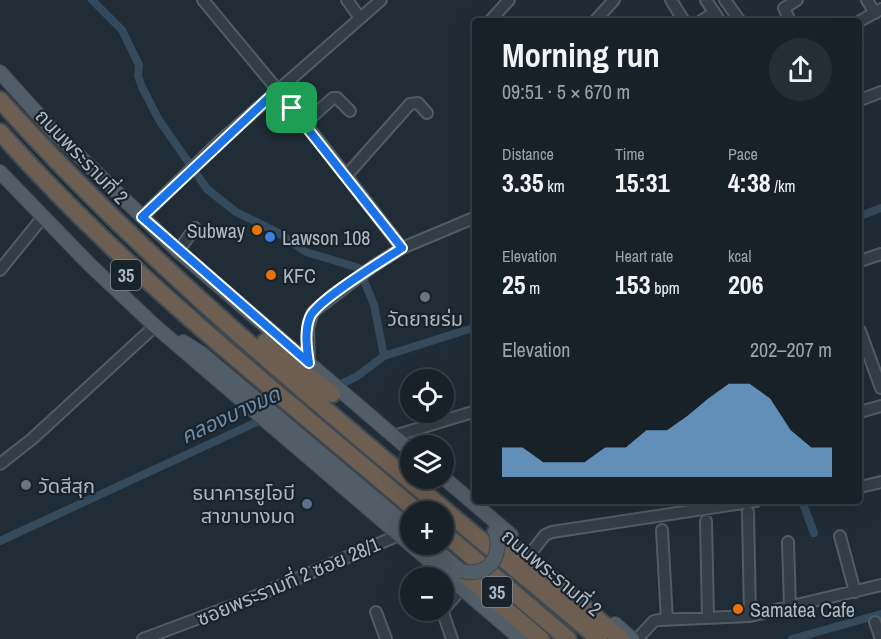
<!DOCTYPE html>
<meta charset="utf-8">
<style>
body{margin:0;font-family:"Archivo Narrow","Noto Sans Thai",sans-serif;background:#252e34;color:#f1f3f6;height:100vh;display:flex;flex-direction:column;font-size:22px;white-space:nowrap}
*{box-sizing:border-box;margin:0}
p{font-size:20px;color:#9fa3a8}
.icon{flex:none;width:33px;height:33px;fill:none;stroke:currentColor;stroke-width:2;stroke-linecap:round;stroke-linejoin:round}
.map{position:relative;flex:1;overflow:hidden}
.side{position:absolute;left:472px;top:18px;width:390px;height:486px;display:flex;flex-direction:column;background:#182128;border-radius:6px;box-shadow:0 6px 24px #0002,0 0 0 2px #363e45}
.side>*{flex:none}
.buttons{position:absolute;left:400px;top:369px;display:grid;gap:12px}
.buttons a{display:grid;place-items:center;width:54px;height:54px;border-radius:50%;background:#182128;box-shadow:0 6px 24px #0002,0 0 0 2px #363e45;font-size:30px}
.pin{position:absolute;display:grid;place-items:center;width:51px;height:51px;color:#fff;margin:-26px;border-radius:12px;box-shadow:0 3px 9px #0006}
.round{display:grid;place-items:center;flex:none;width:63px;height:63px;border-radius:32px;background:#252e34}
.head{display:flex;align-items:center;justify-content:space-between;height:102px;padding:0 30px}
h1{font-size:33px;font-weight:700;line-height:45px}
.metrics{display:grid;grid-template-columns:repeat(3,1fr);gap:9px;height:102px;padding:6px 30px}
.metrics div{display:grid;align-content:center}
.metrics b{font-size:26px;font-weight:700}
.metrics small{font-size:16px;font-weight:400}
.metrics p{font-size:16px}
.chart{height:168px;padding:12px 30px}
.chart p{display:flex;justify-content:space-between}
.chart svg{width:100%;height:108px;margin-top:6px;fill:#81bef5;opacity:.7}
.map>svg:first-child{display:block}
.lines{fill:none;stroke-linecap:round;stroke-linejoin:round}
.canal{stroke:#344b5d;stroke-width:8}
.minor-casing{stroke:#515c64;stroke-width:14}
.major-casing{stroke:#3d4750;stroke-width:16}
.highway-casing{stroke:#3e4951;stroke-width:20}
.minor{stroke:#333e47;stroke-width:10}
.major{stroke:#515d67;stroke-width:14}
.highway{stroke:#6c5e50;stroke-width:16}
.major-bridge-casing{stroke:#3d4750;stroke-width:16;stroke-linecap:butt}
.major-bridge{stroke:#515d67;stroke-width:14}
.route-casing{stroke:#fff;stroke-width:12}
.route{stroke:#1a73e8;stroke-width:8}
.food-dot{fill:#e8710a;stroke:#19232b;stroke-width:2}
.shop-dot{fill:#3f7fe0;stroke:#19232b;stroke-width:2}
.worship-dot{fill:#6b7280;stroke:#19232b;stroke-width:2}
.service-dot{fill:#5c6f8a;stroke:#19232b;stroke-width:2}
.labels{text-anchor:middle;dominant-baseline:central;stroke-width:4.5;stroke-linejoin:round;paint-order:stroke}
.shield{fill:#19232b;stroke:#818c95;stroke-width:1.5}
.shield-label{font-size:18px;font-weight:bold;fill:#adb9c3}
.street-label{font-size:20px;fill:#adb9c3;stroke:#19232b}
.poi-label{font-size:20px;fill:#adb9c3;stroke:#19232b;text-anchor:start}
.water-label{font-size:21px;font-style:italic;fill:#6f8ea7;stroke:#19232b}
</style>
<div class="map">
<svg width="881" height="639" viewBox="0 0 881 639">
<rect width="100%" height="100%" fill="#202c36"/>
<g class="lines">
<!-- canal -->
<path class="canal" d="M92,0L122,30L139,65L138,76L142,87L159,120L207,189L236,212L277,232L306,252L359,268L374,305L384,356
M860,216L881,208
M334,387L356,377L384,356L476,327
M802,501L814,533
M0,541L311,397
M792,639L881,614"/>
<!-- minor casing -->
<g class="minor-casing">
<path id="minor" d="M203,0L305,123L402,248
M347,0L360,18
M671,0L684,21
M706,0L720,21
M725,0L740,21
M867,0L875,13
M490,21L509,0
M595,21L614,0
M701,21L714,13
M790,21L784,8L797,0
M860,21L881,9
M860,100L881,92
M305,123L333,98H337L350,111
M346,176L410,104L418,103L427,113
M142,217L219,142L381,0
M178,251L195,228
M860,261L881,254
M0,270L43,217
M860,331L881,388
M309,363L308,328L313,312L372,267L402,248L476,217
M860,412L881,406
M394,436L476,411
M0,464L32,439L155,326
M860,487L881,482
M748,512L750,616
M706,521L708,618
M662,530L667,620
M840,536L855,592
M788,542L790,607
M531,553L545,535L552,532L756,501
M444,609L462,588
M442,610L452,639
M376,612L386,639
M875,622L881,639
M143,639L242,602L399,535
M637,639L654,621L659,620L750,616L881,585"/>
</g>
<!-- major casing -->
<g class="major-casing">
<path id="major" d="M0,72L53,131L178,251L411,451
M0,172L90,265L155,326L521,639
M183,342L201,353L411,529
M444,478L511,535
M429,544L461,571
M615,624L632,639"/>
</g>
<!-- highway casing -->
<g class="highway-casing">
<path id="highway" d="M0,100C180,300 395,466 599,639
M0,132C125,273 275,390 418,512
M265,342L332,394
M496,532L621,639
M444,533L568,639
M461,571L541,639"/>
</g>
<!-- minor -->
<use href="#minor" class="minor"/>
<!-- major -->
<use href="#major" class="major"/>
<!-- highway -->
<use href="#highway" class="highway"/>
<!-- major-bridge casing -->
<g class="major-bridge-casing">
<path id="major-bridge" d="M461,571C489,577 502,558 496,532"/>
</g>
<!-- major-bridge -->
<use href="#major-bridge" class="major-bridge"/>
</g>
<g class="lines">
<!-- route casing -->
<g class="route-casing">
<path id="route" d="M277,90L402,248C384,260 317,300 310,317C304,331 307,350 309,363L142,217Z"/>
</g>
<!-- route -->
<use href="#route" class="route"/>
</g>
<!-- markers -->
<g class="food-dot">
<circle cx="257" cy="230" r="6"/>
<circle cx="271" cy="275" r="6"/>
<circle cx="738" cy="609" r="6"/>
</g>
<circle class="shop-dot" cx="270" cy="237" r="6"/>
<g class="worship-dot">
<circle cx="425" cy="297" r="6"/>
<circle cx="26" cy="485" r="6"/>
</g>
<circle class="service-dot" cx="307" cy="504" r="6"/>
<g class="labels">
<!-- shield labels -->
<g class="shield">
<rect x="111" y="260" width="30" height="30" rx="4.5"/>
<rect x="482" y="577" width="30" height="30" rx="4.5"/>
</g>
<g class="shield-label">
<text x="126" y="275">35</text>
<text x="497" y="592">35</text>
</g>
<!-- street labels -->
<g class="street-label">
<text transform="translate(82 156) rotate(46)">ถนนพระรามที่ 2</text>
<text transform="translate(552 572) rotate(40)">ถนนพระรามที่ 2</text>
<text transform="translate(288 581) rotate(-23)">ซอยพระรามที่ 2 ซอย 28/1</text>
</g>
<!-- poi labels -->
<g class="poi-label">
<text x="245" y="230" text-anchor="end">Subway</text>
<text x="282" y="237">Lawson 108</text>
<text x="283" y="275">KFC</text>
<text x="425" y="318" text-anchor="middle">วัดยายร่ม</text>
<text x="38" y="485">วัดสีสุก</text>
<text x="295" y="492" text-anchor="end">ธนาคารยูโอบี<tspan x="295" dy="23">สาขาบางมด</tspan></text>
<text x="750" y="609">Samatea Cafe</text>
</g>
<!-- water labels -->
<g class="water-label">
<text transform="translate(230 415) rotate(-25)">คลองบางมด</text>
</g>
</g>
</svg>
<div class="buttons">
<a><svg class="icon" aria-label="locate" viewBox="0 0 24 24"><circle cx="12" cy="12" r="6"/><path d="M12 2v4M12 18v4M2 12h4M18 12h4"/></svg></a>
<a><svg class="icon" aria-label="layers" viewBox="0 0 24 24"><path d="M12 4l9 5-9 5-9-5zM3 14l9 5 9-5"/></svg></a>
<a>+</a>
<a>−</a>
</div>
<div class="pin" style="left:292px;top:108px;background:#1e9e55"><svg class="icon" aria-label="arrive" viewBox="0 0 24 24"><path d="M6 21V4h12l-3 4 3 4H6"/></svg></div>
<section class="side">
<div class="head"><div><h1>Morning run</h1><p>09:51 · 5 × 670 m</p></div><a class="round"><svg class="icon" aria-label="share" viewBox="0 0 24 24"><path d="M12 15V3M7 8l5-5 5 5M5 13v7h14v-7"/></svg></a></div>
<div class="metrics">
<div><p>Distance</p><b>3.35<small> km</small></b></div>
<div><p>Time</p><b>15:31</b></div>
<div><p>Pace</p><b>4:38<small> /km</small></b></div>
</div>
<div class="metrics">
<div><p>Elevation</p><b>25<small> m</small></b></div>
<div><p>Heart rate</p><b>153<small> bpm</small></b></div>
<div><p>kcal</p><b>206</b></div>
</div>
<div class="chart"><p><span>Elevation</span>202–207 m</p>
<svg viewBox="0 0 160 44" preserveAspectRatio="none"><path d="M0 44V32L10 32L20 38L30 38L40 38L50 32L60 32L70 25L80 25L90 19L100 12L110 6L120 6L130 12L140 25L150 32L160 32V44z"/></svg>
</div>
</section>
</div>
